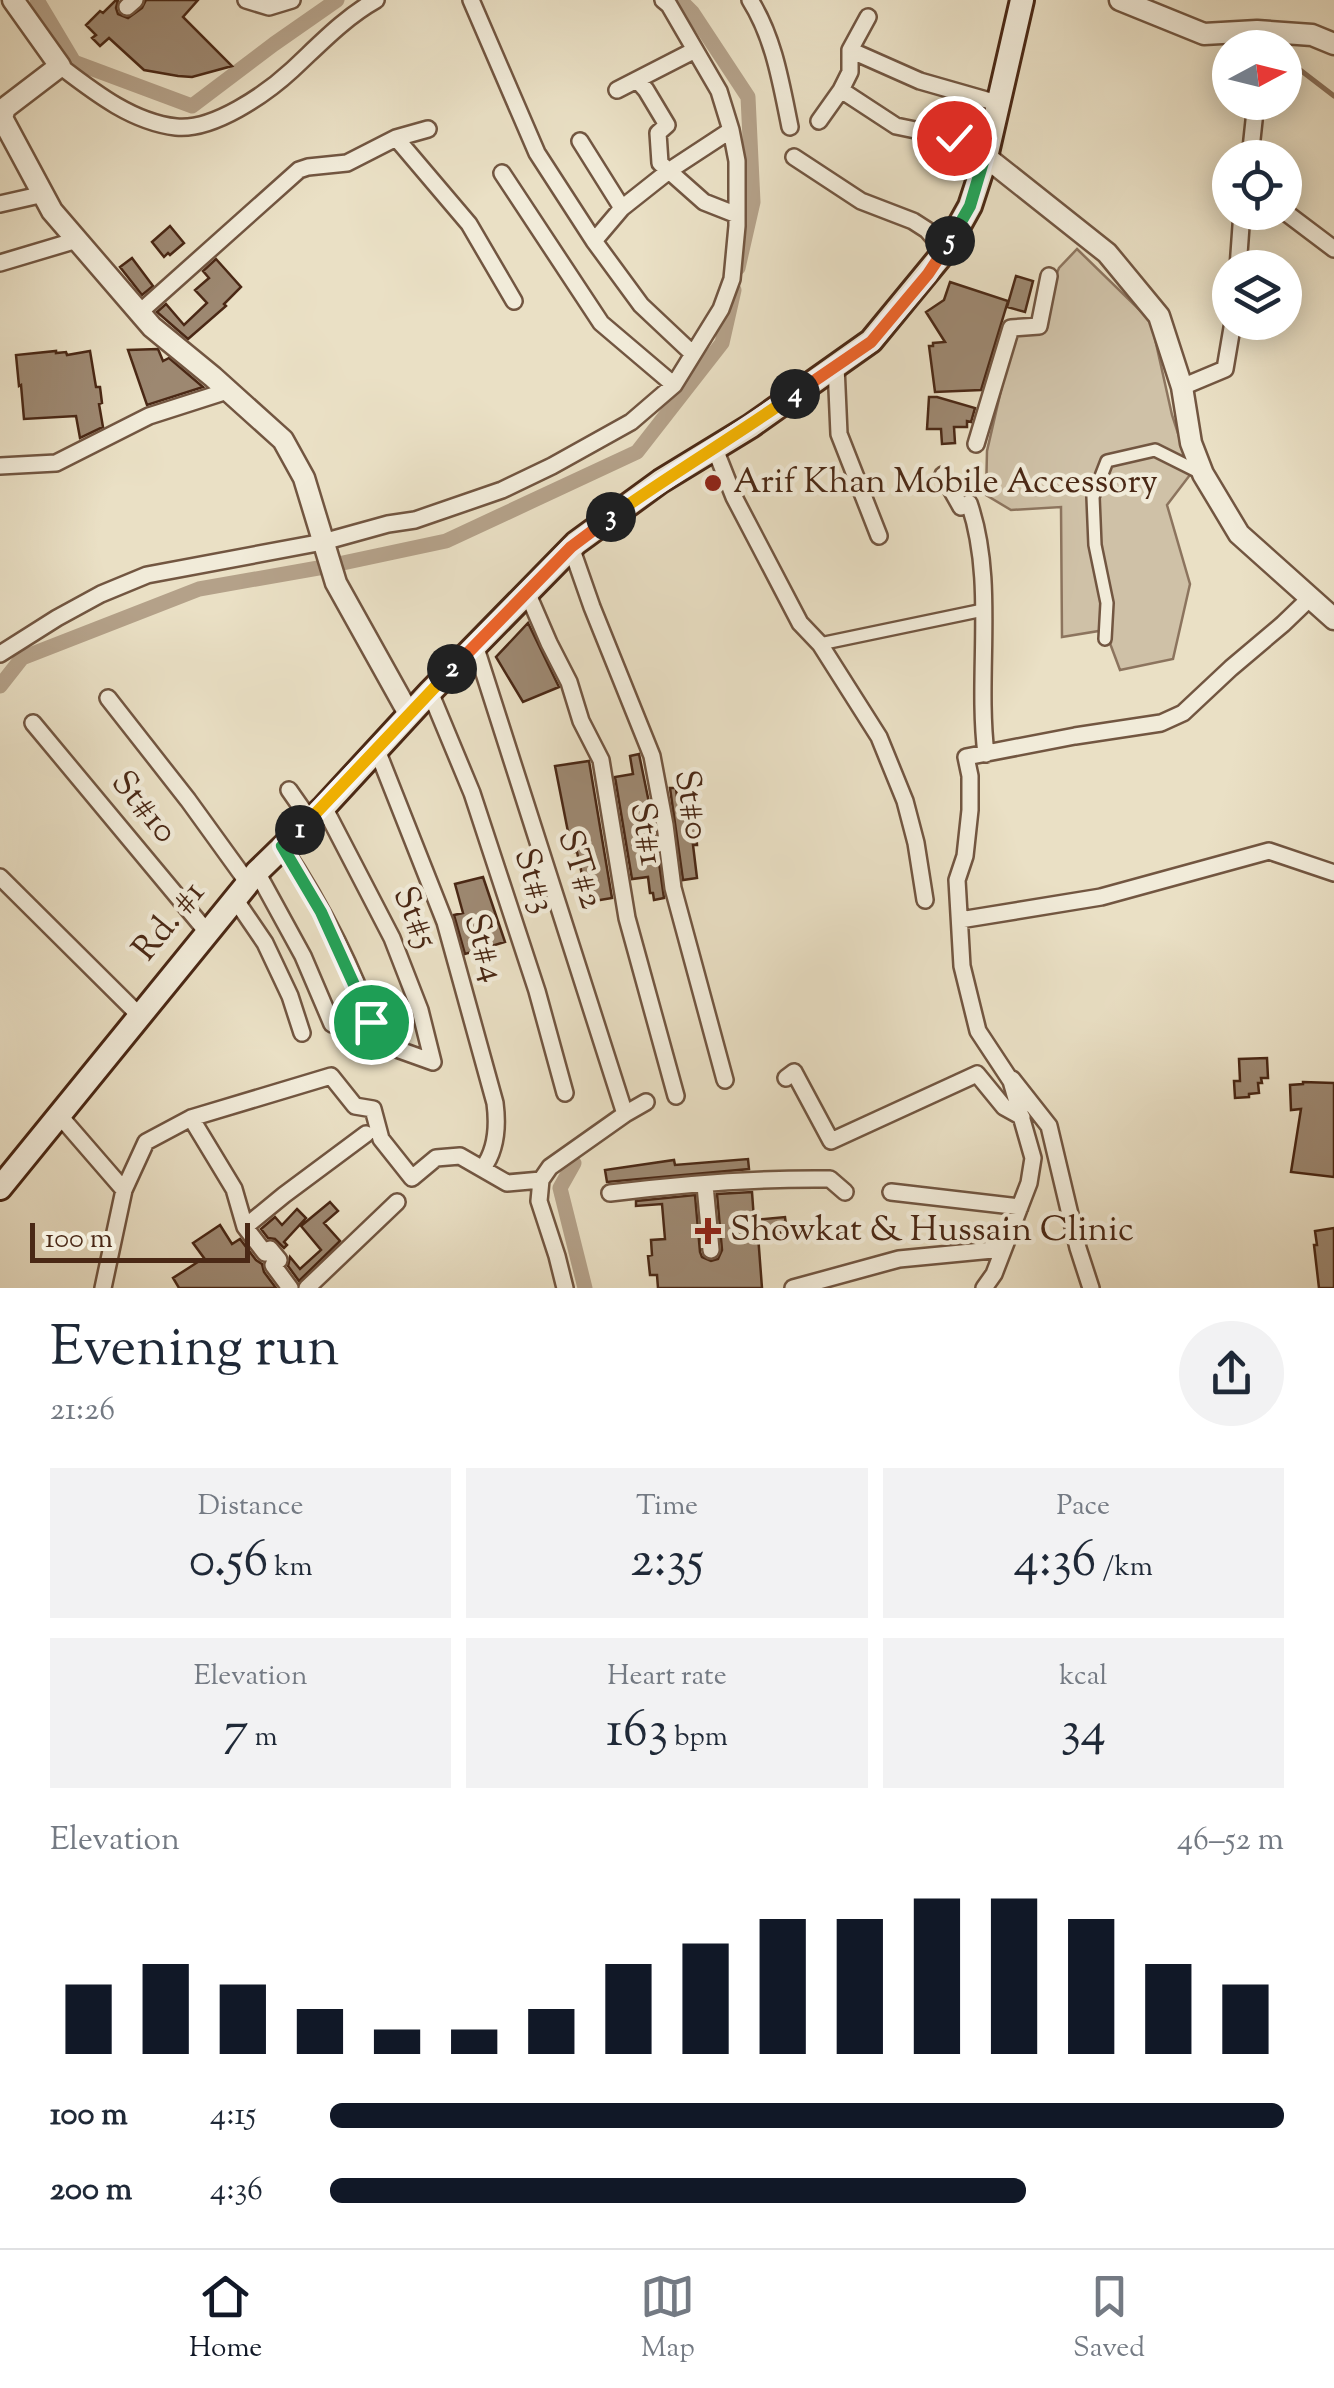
<!DOCTYPE html>
<meta charset="utf-8">
<style>
body{margin:0;font-family:"Sorts Mill Goudy",serif;background:#f2f2f3;color:#1f2937;height:100vh;display:flex;flex-direction:column;font-size:38px;white-space:nowrap}
*{box-sizing:border-box;margin:0}
p{font-size:32px;color:#747a83}
.icon{flex:none;width:55px;height:55px;fill:none;stroke:currentColor;stroke-width:2;stroke-linecap:round;stroke-linejoin:round}
.map{position:relative;height:1288px;overflow:hidden}
.drawer{display:flex;flex-direction:column;background:#fff;flex:1}
.drawer>*{flex:none}
.needle{width:65px;rotate:83deg}
.fabs{position:absolute;left:1212px;top:30px;display:grid;gap:20px}
.fabs a{display:grid;place-items:center;width:90px;height:90px;border-radius:50%;background:#fff;box-shadow:0 5px 25px #0003;font-size:50px}
.scale{position:absolute;left:30px;bottom:25px;width:220px;box-sizing:border-box;padding-left:10px;border:5px solid #4a2815;border-top:0;font-size:28px;line-height:35px;white-space:nowrap;color:#4a2815;-webkit-text-stroke:8px #f1ebd9;paint-order:stroke}
.pin{position:absolute;display:grid;place-items:center;width:85px;height:85px;color:#fff;margin:-42px;border:5px solid #fff;border-radius:50%;box-shadow:0 2px 10px #0007}
.km{position:absolute;width:50px;height:50px;margin:-25px;border-radius:50%;background:#222;color:#fff;font-size:28px;line-height:50px;text-align:center}
.round{display:grid;place-items:center;flex:none;width:105px;height:105px;border-radius:52px;background:#f2f2f3}
.overview{display:flex;align-items:center;justify-content:space-between;height:170px;padding:0 50px}
h1{font-size:55px;font-weight:600;line-height:75px}
.stats{display:grid;grid-template-columns:repeat(3,1fr);gap:15px;height:170px;padding:10px 50px}
.stats div{display:grid;align-content:center;border-radius:0px;background:#f2f2f3;text-align:center}
.stats b{font-size:50px;font-weight:600}
.stats small{font-size:28px;font-weight:400}
.stats p{font-size:28px}
.chart{height:280px;padding:20px 50px}
.chart p{display:flex;justify-content:space-between}
.chart svg{width:100%;height:180px;margin-top:10px;stroke:#111827;stroke-width:6}
ul{padding:0 50px;list-style:none;font-size:32px}
li{display:grid;grid-template-columns:160px 120px 1fr;align-items:center;height:75px}
li i{height:25px;border-radius:12px;background:#111827}
.tabs{display:flex;justify-content:space-around;align-items:center;height:140px;border-top:2px solid #e0e1e3;background:#fff;font-size:28px;color:#747a83}
.tabs a{display:grid;justify-items:center;gap:5px}
.tabs .on{color:#111827}
.map>svg:first-child{display:block}
.green{fill:#cfc1a7;stroke:#8c745e;stroke-width:2.5}
.lines{fill:none;stroke-linecap:round;stroke-linejoin:round}
.stream{stroke:#8a715b;stroke-width:5}
.canal{stroke:#b4a189;stroke-width:15}
.building{fill:#9d8871;stroke:#4a2815;stroke-width:2.5}
.pedestrian-casing{stroke:#725641;stroke-width:16}
.minor-casing{stroke:#725641;stroke-width:20}
.tertiary-casing{stroke:#725641;stroke-width:25}
.secondary-casing{stroke:#4a2815;stroke-width:28}
.pedestrian{stroke:#f1ebd9;stroke-width:11}
.minor{stroke:#f1ebd9;stroke-width:15}
.tertiary{stroke:#f1ebd9;stroke-width:20}
.secondary{stroke:#f1ebd9;stroke-width:22}
.split-1-casing{stroke:#fff;stroke-width:20}
.split-2-casing{stroke:#fff;stroke-width:20}
.split-3-casing{stroke:#fff;stroke-width:20}
.split-4-casing{stroke:#fff;stroke-width:20}
.split-5-casing{stroke:#fff;stroke-width:20}
.split-6-casing{stroke:#fff;stroke-width:20}
.split-1{stroke:#22a559;stroke-width:12}
.split-2{stroke:#f5b400;stroke-width:12}
.split-3{stroke:#f0652b;stroke-width:12}
.split-4{stroke:#f5b400;stroke-width:12}
.split-5{stroke:#f0652b;stroke-width:12}
.split-6{stroke:#22a559;stroke-width:12}
.poi-dot{fill:#8f2418;stroke:#f1ebd9;stroke-width:4}
.labels{text-anchor:middle;dominant-baseline:central;stroke-width:9;stroke-linejoin:round;paint-order:stroke}
.poi-label{font-size:35px;fill:#4a2815;stroke:#f1ebd9;text-anchor:start}
.street-label{font-size:35px;fill:#4a2815;stroke:#f1ebd9}
</style>
<div class="map">
<svg width="1334" height="1288" viewBox="0 0 1334 1288">
<rect width="100%" height="100%" fill="#eae0c5"/>
<filter id="stains"><feTurbulence type="fractalNoise" baseFrequency=".002" numOctaves="4"/><feColorMatrix values="0 0 0 0 .2 0 0 0 0 .09 0 0 0 0 .02 0 0 0 .5 -.17"/></filter>
<radialGradient id="worn" r=".72"><stop offset=".6" stop-color="#630" stop-opacity="0"/><stop offset="1" stop-color="#630" stop-opacity=".3"/></radialGradient>
<!-- green -->
<path class="green" d="M1077,249L1151,321L1172,415L1186,458L1193,471L1167,505L1190,584L1173,659L1120,670L1105,630L1062,637L1061,507L1011,510L986,495L987,451L1014,334L1044,332L1053,282L1059,268Z"/>
<g class="lines">
<!-- stream -->
<path class="stream" d="M1285,66H1295L1334,96"/>
<!-- canal -->
<path class="canal" d="M37,0L74,62L192,106L274,44L337,0
M680,0L692,12L748,97L753,202L738,268
M0,686L22,658L199,589L324,567L446,541L637,452L722,343L734,290
M574,1163L560,1188L585,1288"/>
</g>
<!-- building -->
<path class="building" d="M116,0H118L116,8L118,14L128,18L142,8L146,0H198L183,17L232,66L192,77L178,76L144,70L109,38L100,46L92,38L96,35L86,25L100,11L103,13Z
M170,226L184,243L170,255L168,253L164,257L152,242Z
M132,258L153,286L142,295L120,267Z
M216,259L241,287L224,304L226,306L188,339L157,312L166,304L184,325L207,303L195,290L209,278L203,271Z
M1016,276L1033,281L1025,312L1007,307Z
M950,282L1008,301L981,390L935,392L929,346H933V343L945,342L926,312L944,300Z
M158,349L163,361L169,358L203,387L147,405L128,350Z
M56,351V353L66,352L67,355L90,351L96,387H100L102,403L99,404L103,427L80,438L76,416L24,419L21,385L19,386L16,355Z
M929,397H937L975,408L971,422L967,421V427H954L955,443L942,444L941,429H927Z
M528,623L559,687L523,702L496,657Z
M639,754L654,827L664,898L654,900L653,893H650L648,877L632,879L615,777L633,774L630,756Z
M589,761L612,898L588,902L577,852H572L555,766Z
M670,788H676L677,797L694,795L697,845H693L697,878L683,880Z
M483,877L505,942L465,954L454,915L463,913L455,884Z
M1267,1058L1268,1078H1261L1262,1083H1258L1259,1093L1249,1094V1097L1235,1098L1234,1081H1240L1239,1059Z
M1303,1082L1334,1083V1177L1291,1172L1301,1109L1291,1110L1290,1085L1303,1084Z
M748,1159L749,1169L607,1182L605,1170L674,1160L675,1165Z
M752,1192L754,1220L785,1217L787,1232L758,1235L762,1288H658L657,1275H650L648,1256L652,1255L651,1240L665,1239L662,1204L636,1206V1201L695,1195L700,1252L702,1257L711,1261L718,1259L722,1250L717,1194Z
M330,1202L338,1211L324,1223L340,1241L299,1281L288,1266L290,1257L300,1269L321,1250L301,1226Z
M297,1209L306,1218L284,1242L287,1245L284,1248L275,1239L268,1238L261,1229L275,1217L282,1225Z
M220,1225L232,1244L240,1239L256,1260L262,1264L264,1272L276,1288H179L173,1278L204,1258L193,1243Z
M1334,1228V1288H1319L1314,1245H1317L1315,1231Z"/>
<g class="lines">
<!-- pedestrian casing -->
<g class="pedestrian-casing">
<path id="pedestrian" d="M1105,639L1107,603L1095,545L1093,497L1107,461L1155,450L1203,474
M820,644L983,610"/>
</g>
<!-- minor casing -->
<g class="minor-casing">
<path id="minor" d="M246,0L269,7L292,0
M471,0L537,153L594,241L641,305L693,354
M750,0C774,38 781,83 790,127
M127,7L135,0
M1257,31L1259,48
M850,50L920,81L997,103
M60,66C94,92 132,122 176,127C213,131 266,94 292,70C319,45 344,18 376,0
M638,81L646,90L667,125L658,133L660,163L704,202L737,215
M617,90L695,50
M841,90L896,126L954,138L989,142
M819,121L841,90L850,72V50L868,17
M396,138L469,224L514,301
M580,141L622,208
M794,157L861,201L913,221L927,230L945,251
M1250,158L1256,102
M502,173L601,323L674,385
M0,204L44,194
M1285,212L1334,249
M594,241L622,208L670,170L731,130
M0,263L77,240
M1238,268L1242,212
M140,312L299,170L308,167L347,163L396,138L428,129
M836,366L839,434L879,536
M1182,387L1225,369L1233,322
M976,444L1011,328L1039,326L1049,276
M715,449L734,497L800,623L820,644L879,737L905,801L916,843L925,900
M0,466L56,463L149,416L227,391
M943,475L961,507
M969,503C996,581 976,672 986,754
M571,547L592,607L652,756L665,825L673,888L725,1080
M527,592L549,643L569,682L581,721L601,760L627,918L676,1096
M475,645L625,1114
M0,654L57,618L101,594L147,575L323,542L388,524L415,520L502,490L552,466L631,422L674,385L721,309L732,279L737,226V161L731,130L719,91L669,5L663,0
M430,692L472,793L537,991L565,1093
M108,698L188,800L248,883
M33,723L207,932
M377,750L445,922L495,1103C498,1126 497,1149 483,1168
M289,790L310,820
M324,807L392,938L420,1010L433,1062
M282,846C320,903 359,977 377,1042L433,1062
M257,872L303,956L332,1024
M0,877L139,1015
M235,899L265,943L290,996L302,1033
M960,920L1101,897L1269,851L1334,873
M786,1078L794,1072L831,1141L977,1074L1004,1107L1022,1117
M1012,1079L1049,1126L1078,1248L1091,1288
M59,1115L124,1190
M191,1118L234,1189L245,1227L265,1253L270,1249L279,1260L273,1265L290,1288
M705,1185L711,1250
M891,1192L1020,1207
M610,1193C682,1184 757,1178 830,1179L845,1192
M245,1227L284,1195L366,1134
M103,1288L124,1190L146,1142L191,1118L331,1076L355,1106L373,1109L381,1139L412,1178L436,1158L460,1156L507,1183L541,1180
M307,1288L397,1202
M565,1288L557,1256L539,1201L541,1180L550,1167L625,1114L646,1102
M793,1288L899,1259L1003,1249
M984,1288L994,1274L1029,1183L1033,1158L1011,1081L978,1031L962,966L957,880L965,856L970,810V776L966,757L1075,736L1161,723L1183,713L1231,668L1283,624L1310,598"/>
</g>
<!-- tertiary casing -->
<g class="tertiary-casing">
<path id="tertiary" d="M13,0L60,66L5,108L2,118L52,211L152,327L213,377L283,440L304,478L336,583L409,714
M1120,0L1204,34L1257,31L1312,35L1334,44
M986,157L1107,253L1159,316L1182,387L1191,443L1203,474L1239,534L1334,619"/>
</g>
<!-- secondary casing -->
<g class="secondary-casing">
<path id="secondary" d="M0,1188L257,872L324,807L430,692L576,543L661,481L751,426L871,341L945,251L970,206L986,157L1022,0"/>
</g>
<!-- pedestrian -->
<use href="#pedestrian" class="pedestrian"/>
<!-- minor -->
<use href="#minor" class="minor"/>
<!-- tertiary -->
<use href="#tertiary" class="tertiary"/>
<!-- secondary -->
<use href="#secondary" class="secondary"/>
</g>
<g class="lines">
<!-- split-1 casing -->
<g class="split-1-casing">
<path id="split-1" d="M300,830L282,846L321,912L371,1022"/>
</g>
<!-- split-2 casing -->
<g class="split-2-casing">
<path id="split-2" d="M300,830L452,669"/>
</g>
<!-- split-3 casing -->
<g class="split-3-casing">
<path id="split-3" d="M452,669L571,547L611,517"/>
</g>
<!-- split-4 casing -->
<g class="split-4-casing">
<path id="split-4" d="M611,517C671,474 734,437 795,394"/>
</g>
<!-- split-5 casing -->
<g class="split-5-casing">
<path id="split-5" d="M795,394L871,342L928,274L950,241"/>
</g>
<!-- split-6 casing -->
<g class="split-6-casing">
<path id="split-6" d="M950,241L970,206L989,142L954,138"/>
</g>
<!-- split-1 -->
<use href="#split-1" class="split-1"/>
<!-- split-2 -->
<use href="#split-2" class="split-2"/>
<!-- split-3 -->
<use href="#split-3" class="split-3"/>
<!-- split-4 -->
<use href="#split-4" class="split-4"/>
<!-- split-5 -->
<use href="#split-5" class="split-5"/>
<!-- split-6 -->
<use href="#split-6" class="split-6"/>
</g>
<!-- markers -->
<g class="poi-dot">
<circle cx="713" cy="483" r="10"/>
<path d="M703 1216h10v10h10v10h-10v10h-10v-10h-10v-10h10z"/>
</g>
<g class="labels">
<!-- poi labels -->
<g class="poi-label">
<text x="733" y="483">Arif Khan Mobile Accessory</text>
<text x="730" y="1231">Showkat &amp; Hussain Clinic</text>
</g>
<!-- street labels -->
<g class="street-label">
<text transform="translate(690 805) rotate(80)">St#0</text>
<text transform="translate(143 808) rotate(50)">St#10</text>
<text transform="translate(645 834) rotate(80)">St#1</text>
<text transform="translate(579 870) rotate(72)">ST#2</text>
<text transform="translate(533 881) rotate(72)">St#3</text>
<text transform="translate(414 918) rotate(66)">St#5</text>
<text transform="translate(170 922) rotate(-51)">Rd. #1</text>
<text transform="translate(483 948) rotate(73)">St#4</text>
</g>
</g>
<rect width="100%" height="100%" filter="url(#stains)"/>
<rect width="100%" height="100%" fill="url(#worn)"/>
</svg>
<div class="fabs">
<a><svg class="needle" viewBox="-14 -14 28 28"><path d="M0-13l5 13h-10z" fill="#e53935"/><path d="M0 13l5-13h-10z" fill="#747a83"/></svg></a>
<a><svg class="icon" aria-label="locate" viewBox="0 0 24 24"><circle cx="12" cy="12" r="6"/><path d="M12 2v4M12 18v4M2 12h4M18 12h4"/></svg></a>
<a><svg class="icon" aria-label="layers" viewBox="0 0 24 24"><path d="M12 4l9 5-9 5-9-5zM3 14l9 5 9-5"/></svg></a>
</div>
<div class="scale">100 m</div>
<div class="pin" style="left:371px;top:1022px;background:#1e9e55"><svg class="icon" aria-label="arrive" viewBox="0 0 24 24"><path d="M6 21V4h12l-3 4 3 4H6"/></svg></div>
<div class="pin" style="left:954px;top:138px;background:#d93025"><svg class="icon" aria-label="check" viewBox="0 0 24 24"><path d="M5 12l5 5 9-10"/></svg></div>
<b class="km" style="left:300px;top:830px">1</b>
<b class="km" style="left:452px;top:669px">2</b>
<b class="km" style="left:611px;top:517px">3</b>
<b class="km" style="left:795px;top:394px">4</b>
<b class="km" style="left:950px;top:241px">5</b>
</div>
<section class="drawer">
<div class="overview"><div><h1>Evening run</h1><p>21:26</p></div><a class="round"><svg class="icon" aria-label="share" viewBox="0 0 24 24"><path d="M12 15V3M7 8l5-5 5 5M5 13v7h14v-7"/></svg></a></div>
<div class="stats">
<div><p>Distance</p><b>0.56<small> km</small></b></div>
<div><p>Time</p><b>2:35</b></div>
<div><p>Pace</p><b>4:36<small> /km</small></b></div>
</div>
<div class="stats">
<div><p>Elevation</p><b>7<small> m</small></b></div>
<div><p>Heart rate</p><b>163<small> bpm</small></b></div>
<div><p>kcal</p><b>34</b></div>
</div>
<div class="chart"><p><span>Elevation</span>46–52 m</p>
<svg viewBox="0 0 160 44" preserveAspectRatio="none"><path d="M5 44V27M15 44V22M25 44V27M35 44V33M45 44V38M55 44V38M65 44V33M75 44V22M85 44V17M95 44V11M105 44V11M115 44V6M125 44V6M135 44V11M145 44V22M155 44V27"/></svg>
</div>
<ul>
<li><b>100 m</b>4:15<i style="width:100%"></i></li>
<li><b>200 m</b>4:36<i style="width:73%"></i></li>
</ul>
</section>
<nav class="tabs">
<a class="on"><svg class="icon" aria-label="home" viewBox="0 0 24 24"><path d="M3 11l9-7 9 7M6 9v11h12V9"/></svg>Home</a>
<a><svg class="icon" aria-label="map" viewBox="0 0 24 24"><path d="M3 6l6-2 6 2 6-2v14l-6 2-6-2-6 2zM9 4v14M15 6v14"/></svg>Map</a>
<a><svg class="icon" aria-label="saved" viewBox="0 0 24 24"><path d="M7 4h10v16l-5-4-5 4z"/></svg>Saved</a>
</nav>
